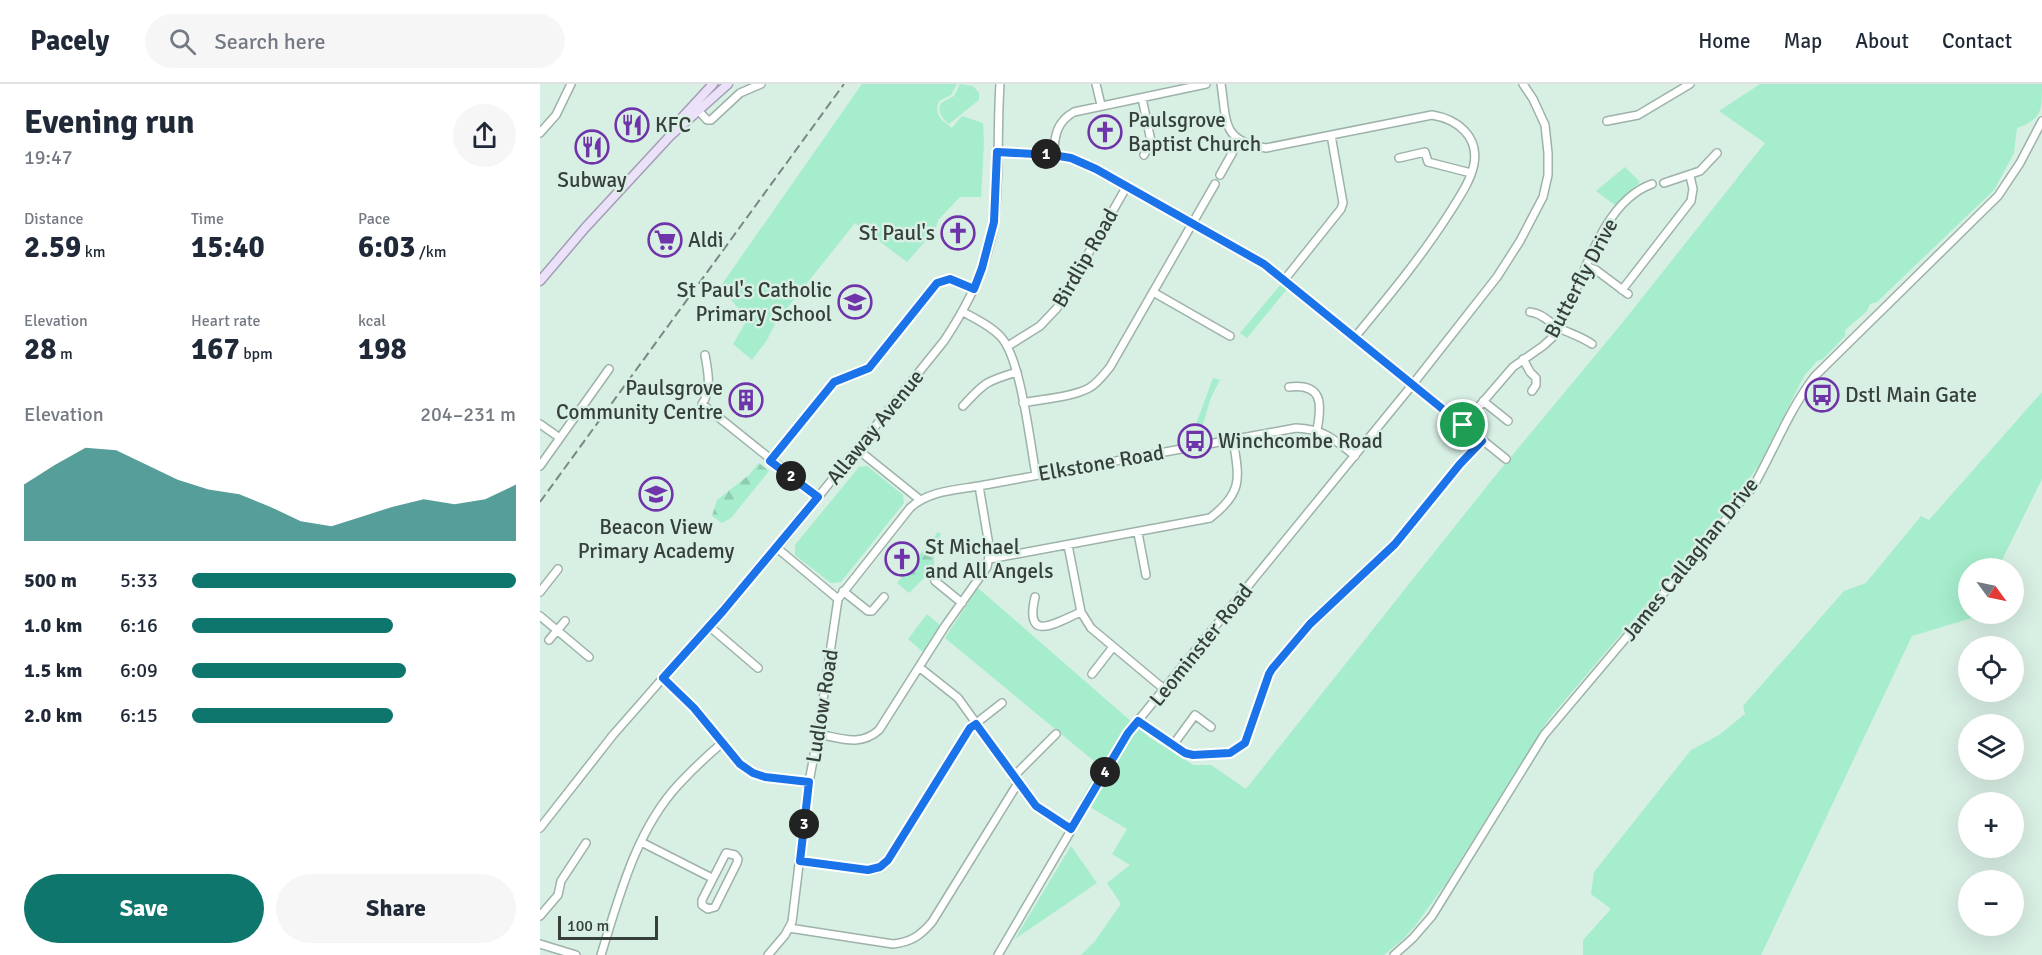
<!DOCTYPE html>
<meta charset="utf-8">
<style>
body{margin:0;font-family:Signika,sans-serif;background:#f6f6f7;color:#1f2937;height:100vh;display:flex;flex-direction:column;font-size:22px;white-space:nowrap}
*{box-sizing:border-box;margin:0}
p{font-size:20px;color:#747a83}
.icon{flex:none;width:33px;height:33px;fill:none;stroke:currentColor;stroke-width:2;stroke-linecap:round;stroke-linejoin:round}
.map{position:relative;flex:1;overflow:hidden}
.details{display:flex;flex-direction:column;background:#fff;width:540px}
.details>*{flex:none}
.needle{width:39px;rotate:123deg}
.buttons{position:absolute;left:1418px;top:474px;display:grid;gap:12px}
.buttons a{display:grid;place-items:center;width:66px;height:66px;border-radius:50%;background:#fff;box-shadow:0 6px 24px #0002;font-size:30px}
.scale{position:absolute;left:18px;bottom:15px;width:100px;box-sizing:border-box;padding-left:6px;border:3px solid #363f3a;border-top:0;font-size:16px;line-height:21px;white-space:nowrap;color:#363f3a;-webkit-text-stroke:4px #d8efe4;paint-order:stroke}
.pin{position:absolute;display:grid;place-items:center;width:51px;height:51px;color:#fff;margin:-26px;border:3px solid #fff;border-radius:50%;box-shadow:0 2px 6px #0007}
.km{position:absolute;width:30px;height:30px;margin:-15px;border-radius:50%;background:#222;color:#fff;font-size:16px;line-height:30px;text-align:center}
.round{display:grid;place-items:center;flex:none;width:63px;height:63px;border-radius:32px;background:#f6f6f7}
.overview{display:flex;align-items:center;justify-content:space-between;height:102px;padding:0 24px}
h1{font-size:33px;font-weight:700;line-height:45px}
.stats{display:grid;grid-template-columns:repeat(3,1fr);gap:9px;height:102px;padding:6px 24px}
.stats div{display:grid;align-content:center}
.stats b{font-size:30px;font-weight:700}
.stats small{font-size:16px;font-weight:400}
.stats p{font-size:16px}
.chart{height:168px;padding:12px 24px}
.chart p{display:flex;justify-content:space-between}
.chart svg{width:100%;height:108px;margin-top:6px;fill:#0f766e;opacity:.7}
.button{display:flex;gap:12px;margin-top:auto;padding:12px 24px}
.button a{flex:1;height:69px;border-radius:36px;background:#0f766e;color:#fff;font-size:24px;font-weight:700;line-height:69px;text-align:center}
.button a+a{background:#f6f6f7;color:#1f2937}
ul{padding:0 24px;list-style:none;font-size:20px}
li{display:grid;grid-template-columns:96px 72px 1fr;align-items:center;height:45px}
li i{height:15px;border-radius:8px;background:#0f766e}
header{display:flex;align-items:center;gap:36px;box-sizing:border-box;height:84px;padding:0 30px;background:#fff;border-bottom:2px solid #e0e1e3}
header strong{font-size:28px}
nav{display:flex;gap:33px;margin-inline-start:auto;font-size:21px}
.search{width:420px;height:54px;background:#f6f6f7;display:flex;align-items:center;gap:15px;box-sizing:border-box;padding:0 21px;border-radius:33px;color:#747a83;font-size:22px}
main{display:flex;flex:1;min-height:0}
.map>svg:first-child{display:block}
.green{fill:#a5edcc}
.forest{fill:url(#forest-firs)}
.lines{fill:none;stroke-linecap:round;stroke-linejoin:round}
.minor-casing{stroke:#9db2a8;stroke-width:10}
.major-casing{stroke:#a39cb5;stroke-width:11}
.minor{stroke:#fff;stroke-width:7}
.major{stroke:#ebe2fa;stroke-width:8}
.rail{stroke:#798880;stroke-width:2;stroke-dasharray:9 4.5;stroke-linecap:butt}
.route-casing{stroke:#fff;stroke-width:12}
.route{stroke:#1a73e8;stroke-width:8}
.labels{text-anchor:middle;dominant-baseline:central;stroke-width:5;stroke-linejoin:round;paint-order:stroke}
.poi-label{font-size:21px;fill:#363f3a;stroke:#d8efe4;text-anchor:start}
.street-label{font-size:21px;fill:#363f3a;stroke:#d8efe4}
</style>
<header>
<strong>Pacely</strong>
<div class="search"><svg class="icon" aria-label="search" viewBox="0 0 24 24"><circle cx="10" cy="10" r="6"/><path d="M15 15l6 6"/></svg>Search here</div>
<nav><a>Home</a><a>Map</a><a>About</a><a>Contact</a></nav>
</header>
<main>
<section class="details">
<div class="overview"><div><h1>Evening run</h1><p>19:47</p></div><a class="round"><svg class="icon" aria-label="share" viewBox="0 0 24 24"><path d="M12 15V3M7 8l5-5 5 5M5 13v7h14v-7"/></svg></a></div>
<div class="stats">
<div><p>Distance</p><b>2.59<small> km</small></b></div>
<div><p>Time</p><b>15:40</b></div>
<div><p>Pace</p><b>6:03<small> /km</small></b></div>
</div>
<div class="stats">
<div><p>Elevation</p><b>28<small> m</small></b></div>
<div><p>Heart rate</p><b>167<small> bpm</small></b></div>
<div><p>kcal</p><b>198</b></div>
</div>
<div class="chart"><p><span>Elevation</span>204–231 m</p>
<svg viewBox="0 0 160 44" preserveAspectRatio="none"><path d="M0 44V21L10 13L20 6L30 7L40 13L50 19L60 23L70 25L80 30L90 36L100 38L110 34L120 30L130 27L140 29L150 27L160 21V44z"/></svg>
</div>
<ul>
<li><b>500 m</b>5:33<i style="width:100%"></i></li>
<li><b>1.0 km</b>6:16<i style="width:62%"></i></li>
<li><b>1.5 km</b>6:09<i style="width:66%"></i></li>
<li><b>2.0 km</b>6:15<i style="width:62%"></i></li>
</ul>
<div class="button"><a>Save</a><a>Share</a></div>
</section>
<div class="map">
<svg width="1502" height="871" viewBox="0 0 1502 871">
<defs>
<pattern id="forest-firs" width="22" height="20" patternUnits="userSpaceOnUse" patternTransform="scale(1.5)"><rect width="22" height="20" fill="#a5edcc"/><path d="M5 1l3.5 6h-7zM16 11l3.5 6h-7z" fill="#8fccb0"/></pattern>
</defs>
<rect width="100%" height="100%" fill="#d8efe4"/>
<!-- green -->
<path class="green" d="M322,0H417L411,11L399,17C394,31 401,36 412,44L422,32L443,39L444,59L441,113H420L399,135L394,147L367,178L315,139L236,238L227,256L212,276L193,260L207,236L200,226L180,203Z
M420,0L433,2L439,9V16L409,40C402,34 397,28 401,19L414,12Z
M1220,0H1502C1502,27 1502,35 1477,44L1474,69L1454,106L1337,218L1330,220L1327,227L1305,246V252L1283,275L1277,277L1264,292L1219,381L1182,431L1008,636L906,799L875,842L863,855L844,871H541L555,857L581,820L567,799L590,781L572,770L587,745L540,717L560,682L405,554L438,504L609,653L653,681H671L706,705L951,397L1083,238L1225,59L1179,27Z
M1085,83L1100,98L1076,122L1056,107Z
M741,200L747,205L707,254L700,249Z
M673,294L680,296L671,313L659,354H651Z
M1502,308V395L1458,484H1428V530H1437L1435,533L1372,552L1221,871H1043V856L1071,825L1051,810L1054,788L1151,666L1179,651L1205,630L1203,622L1304,507L1326,499L1381,432L1389,436Z
M327,382L363,411L364,419L301,498L291,499L255,471V461L319,383Z
M387,530L400,541L383,568L368,555Z
M531,762L557,799L475,855Z"/>
<!-- forest -->
<path class="forest" d="M219,379L229,387L191,434L182,439L172,432L177,416L209,391Z
M398,448L401,450L394,466V484L369,509L357,499Z"/>
<g class="lines">
<!-- minor casing -->
<g class="minor-casing">
<path id="minor" d="M556,0L561,21
M681,0C687,38 681,57 726,64L892,31C917,35 939,52 934,80C931,96 920,112 912,125C883,171 849,212 815,253
M602,14L611,57L604,71
M154,25L158,26L167,36H171L200,9L221,0
M1067,37L1098,31L1150,0
M0,49L16,31L31,0
M457,68L513,71L531,74L556,85L724,180L966,375
M513,71C515,52 516,38 534,28L666,0
M859,74L885,68L888,78L931,89
M680,91L699,57
M1124,99L1160,87L1177,69
M1046,182L1056,186L1088,210
M745,195L801,125L803,119L791,51
M1082,206L1151,117L1153,105L1150,92
M613,208L690,252
M423,228C436,235 451,242 461,253C481,275 490,359 496,391
M990,228C1003,229 1010,240 1021,245C1032,250 1042,253 1052,260
M468,262L500,242L517,224L587,102
M165,271C168,287 172,306 162,320L278,413
M983,275L990,288L996,294V301L992,307
M749,303C783,299 782,320 777,346
M943,317L968,337
M483,319C502,315 533,313 549,304C558,299 564,290 570,283L675,100
M423,322C444,299 446,297 477,288
M0,340L20,354
M923,341L973,283L1003,262L1014,252C1041,207 1058,119 1112,100
M317,365L379,415
M230,377L294,298L329,284L397,199L410,195L434,205
M0,382L69,285
M598,449L606,491
M528,461L541,528L551,544L624,605
M237,464L298,515
M450,475L670,434C704,408 699,394 693,355
M402,489L395,497L422,519
M303,507L328,527H332L344,513
M0,508L18,485
M495,513C484,561 517,538 541,528
M0,532L49,573
M170,543L218,584
M9,556L25,537
M379,583L418,614L496,722L531,745
M552,590L573,563
M123,594L154,624L200,680L213,689L225,693L269,698
M598,637L645,669L653,671L690,669L705,659L729,590L732,585L770,540L855,460L920,380L942,357
M278,650C301,654 320,663 339,646L405,542L447,483L450,467L439,402
M633,661L655,631L671,643
M473,693L516,650
M0,744L73,651L237,464L404,257C428,221 448,182 454,139C460,93 457,46 460,0
M101,758L172,794
M186,769L195,771L198,775L197,779L175,823L168,825L162,821V816Z
M260,777L329,786L340,784L348,776L430,644L462,619
M0,832L18,811L21,797L46,759
M249,844L353,860C371,858 380,852 392,838L478,699
M0,860L36,871
M61,871C79,813 96,746 139,700C152,686 167,672 182,659
M228,871L245,851L252,838L269,698L278,650L298,515L370,424C388,407 415,406 439,402L756,344C784,345 795,356 815,372
M458,871L588,649L873,300L957,193L980,157L1003,113L1008,91V69L1005,41L993,15L983,0
M854,871L873,854L892,832L1004,651L1213,403C1234,366 1249,326 1275,292L1458,112L1480,79L1502,37"/>
</g>
<!-- major casing -->
<g class="major-casing">
<path id="major" d="M131,49L137,39L173,0
M0,197L45,144L130,52L188,0"/>
</g>
<!-- minor -->
<use href="#minor" class="minor"/>
<!-- major -->
<use href="#major" class="major"/>
<!-- rail -->
<path class="rail" d="M0,418L304,0"/>
</g>
<g class="lines">
<!-- route casing -->
<g class="route-casing">
<path id="route" d="M457,68L513,71L531,74L556,85L724,180L942,357L920,380L855,460L770,540L732,585L729,590L705,659L690,669L653,671L645,669L598,637L588,649L531,745L496,722L436,640L430,644L348,776L340,783L328,786L260,777L269,698L225,693L213,689L200,680L154,624L123,594L183,527L278,413L230,377L294,298L329,284L397,199L410,195L434,205L442,184L454,138Z"/>
</g>
<!-- route -->
<use href="#route" class="route"/>
</g>
<!-- icons -->
<defs>
<g id="restaurant-ring" transform="scale(1.725)"><circle r="9.5" fill="#d8efe4" stroke="#6f34aa" stroke-width="1.5"/><path d="M-5-6h1v4h1v-4h1v4h1v-4h1v5L-1.5 .5V6h-2V.5L-5-1ZM5-6V6H3V1.5H1.5Q1.5-4 5-6Z" fill="#6f34aa"/></g>
<g id="church-ring" transform="scale(1.725)"><circle r="9.5" fill="#d8efe4" stroke="#6f34aa" stroke-width="1.5"/><path d="M-1.2-6h2.4v3.5h3.3v2.4h-3.3V6h-2.4V-.1h-3.3v-2.4h3.3Z" fill="#6f34aa"/></g>
<g id="supermarket-ring" transform="scale(1.725)"><circle r="9.5" fill="#d8efe4" stroke="#6f34aa" stroke-width="1.5"/><path d="M-6-5.5h2.5l.6 2H6L4.5 2H-2.5L-4.4-4H-6ZM-1.5 3.2a1.3 1.3 0 1 0 .1 0ZM3 3.2a1.3 1.3 0 1 0 .1 0Z" fill="#6f34aa"/></g>
<g id="school-ring" transform="scale(1.725)"><circle r="9.5" fill="#d8efe4" stroke="#6f34aa" stroke-width="1.5"/><path d="M0-5L7-2L0 1L-7-2ZM-4 1L0 2.5L4 1V4Q0 6-4 4Z" fill="#6f34aa"/></g>
<g id="bus-ring" transform="scale(1.725)"><circle r="9.5" fill="#d8efe4" stroke="#6f34aa" stroke-width="1.5"/><path d="M-5-6H5V4H4V6H2V4H-2V6H-4V4H-5ZM-3.5-4V0h7V-4ZM-3.5 1.2v1.5H-2V1.2ZM2 1.2v1.5H3.5V1.2Z" fill="#6f34aa"/></g>
<g id="building-ring" transform="scale(1.725)"><circle r="9.5" fill="#d8efe4" stroke="#6f34aa" stroke-width="1.5"/><path d="M-4-6H4V6H1V3H-1V6H-4ZM-2.5-4.3h1.7v1.8h-1.7ZM.8-4.3h1.7v1.8H.8ZM-2.5-1h1.7V.8h-1.7ZM.8-1h1.7V.8H.8Z" fill="#6f34aa"/></g>
</defs>
<g fill-rule="evenodd">
<use href="#restaurant-ring" x="92" y="41"/>
<use href="#church-ring" x="565" y="48"/>
<use href="#restaurant-ring" x="52" y="63"/>
<use href="#church-ring" x="418" y="149"/>
<use href="#supermarket-ring" x="125" y="156"/>
<use href="#school-ring" x="315" y="218"/>
<use href="#bus-ring" x="1282" y="311"/>
<use href="#building-ring" x="206" y="316"/>
<use href="#bus-ring" x="655" y="357"/>
<use href="#school-ring" x="116" y="410"/>
<use href="#church-ring" x="362" y="475"/>
</g>
<g class="labels">
<!-- poi labels -->
<g class="poi-label">
<text x="588" y="36">Paulsgrove<tspan x="588" dy="24">Baptist Church</tspan></text>
<text x="115" y="41">KFC</text>
<text x="52" y="96" text-anchor="middle">Subway</text>
<text x="395" y="149" text-anchor="end">St Paul's</text>
<text x="148" y="156">Aldi</text>
<text x="292" y="206" text-anchor="end">St Paul's Catholic<tspan x="292" dy="24">Primary School</tspan></text>
<text x="183" y="304" text-anchor="end">Paulsgrove<tspan x="183" dy="24">Community Centre</tspan></text>
<text x="1305" y="311">Dstl Main Gate</text>
<text x="678" y="357">Winchcombe Road</text>
<text x="116" y="443" text-anchor="middle">Beacon View<tspan x="116" dy="24">Primary Academy</tspan></text>
<text x="385" y="463">St Michael<tspan x="385" dy="24">and All Angels</tspan></text>
</g>
<!-- street labels -->
<g class="street-label">
<text transform="translate(545 174) rotate(-60)">Birdlip Road</text>
<text transform="translate(1041 194) rotate(-62)">Butterfly Drive</text>
<text transform="translate(335 343) rotate(-51)">Allaway Avenue</text>
<text transform="translate(561 379) rotate(-10)">Elkstone Road</text>
<text transform="translate(1150 475) rotate(-51)">James Callaghan Drive</text>
<text transform="translate(661 561) rotate(-51)">Leominster Road</text>
<text transform="translate(282 622) rotate(-81)">Ludlow Road</text>
</g>
</g>
</svg>
<div class="buttons">
<a><svg class="needle" viewBox="-14 -14 28 28"><path d="M0-13l5 13h-10z" fill="#e53935"/><path d="M0 13l5-13h-10z" fill="#747a83"/></svg></a>
<a><svg class="icon" aria-label="locate" viewBox="0 0 24 24"><circle cx="12" cy="12" r="6"/><path d="M12 2v4M12 18v4M2 12h4M18 12h4"/></svg></a>
<a><svg class="icon" aria-label="layers" viewBox="0 0 24 24"><path d="M12 4l9 5-9 5-9-5zM3 14l9 5 9-5"/></svg></a>
<a>+</a>
<a>−</a>
</div>
<div class="scale">100 m</div>
<div class="pin" style="left:923px;top:341px;background:#1e9e55"><svg class="icon" aria-label="arrive" viewBox="0 0 24 24"><path d="M6 21V4h12l-3 4 3 4H6"/></svg></div>
<b class="km" style="left:506px;top:70px">1</b>
<b class="km" style="left:251px;top:392px">2</b>
<b class="km" style="left:264px;top:740px">3</b>
<b class="km" style="left:565px;top:688px">4</b>
</div>
</main>
